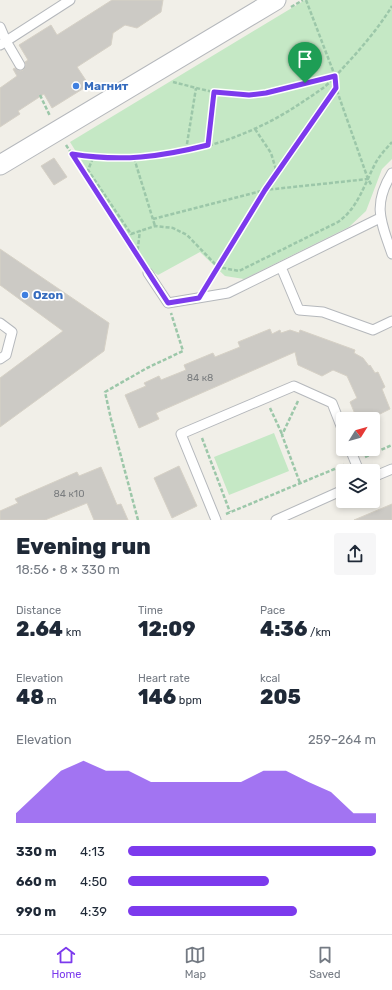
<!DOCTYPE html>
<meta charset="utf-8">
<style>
body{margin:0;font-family:Rubik,sans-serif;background:#f6f6f7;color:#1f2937;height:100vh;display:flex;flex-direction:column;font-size:15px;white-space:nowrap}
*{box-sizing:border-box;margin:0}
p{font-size:13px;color:#747a83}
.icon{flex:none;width:22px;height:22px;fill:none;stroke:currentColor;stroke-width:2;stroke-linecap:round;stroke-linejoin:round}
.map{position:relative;height:520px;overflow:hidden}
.details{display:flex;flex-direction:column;background:#fff;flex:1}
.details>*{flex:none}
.needle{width:26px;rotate:53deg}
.fabs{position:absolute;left:336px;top:412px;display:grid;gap:8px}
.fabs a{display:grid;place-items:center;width:44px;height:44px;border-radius:4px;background:#fff;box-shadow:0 2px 6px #0003;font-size:20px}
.pin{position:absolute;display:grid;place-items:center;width:34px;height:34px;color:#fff;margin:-41px -17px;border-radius:50% 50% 50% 0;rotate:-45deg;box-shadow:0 0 4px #0007}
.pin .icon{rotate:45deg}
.round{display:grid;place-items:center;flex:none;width:42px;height:42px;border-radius:4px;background:#f6f6f7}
.head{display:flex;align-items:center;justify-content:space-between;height:68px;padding:0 16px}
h1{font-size:22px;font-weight:800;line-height:30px}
.figures{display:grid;grid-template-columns:repeat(3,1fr);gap:6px;height:68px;padding:4px 16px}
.figures div{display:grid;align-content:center}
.figures b{font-size:20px;font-weight:800}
.figures small{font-size:11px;font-weight:400}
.figures p{font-size:11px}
.chart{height:112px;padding:8px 16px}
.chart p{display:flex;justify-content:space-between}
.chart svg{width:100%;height:72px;margin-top:4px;fill:#7c3aed;opacity:.7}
ul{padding:0 16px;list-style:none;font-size:13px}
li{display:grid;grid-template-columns:64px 48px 1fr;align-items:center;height:30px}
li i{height:10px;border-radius:5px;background:#7c3aed}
.dock{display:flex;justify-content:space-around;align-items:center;height:56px;border-top:1px solid #e0e1e3;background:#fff;font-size:11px;color:#747a83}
.dock a{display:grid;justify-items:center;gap:2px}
.dock .on{color:#7c3aed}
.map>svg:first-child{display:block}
.green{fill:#c5e8c5}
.building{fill:#cccac5;stroke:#d6d1c6}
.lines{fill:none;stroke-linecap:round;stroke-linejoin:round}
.lane-casing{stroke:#b5b8bc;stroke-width:11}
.street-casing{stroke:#b5b8bc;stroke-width:21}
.path{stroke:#9cc7a9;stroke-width:2.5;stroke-dasharray:4 2;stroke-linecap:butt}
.lane{stroke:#fff;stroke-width:9}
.street{stroke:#fff;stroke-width:19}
.route-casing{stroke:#fff;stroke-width:8}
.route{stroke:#7c3aed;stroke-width:5}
.shop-dot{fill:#3f7fe0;stroke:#fff;stroke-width:1.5}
.labels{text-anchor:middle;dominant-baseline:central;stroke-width:3.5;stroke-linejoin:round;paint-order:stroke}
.number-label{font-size:10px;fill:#7a7d7f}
.shop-label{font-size:12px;font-weight:bold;fill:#366cbe;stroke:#fff;text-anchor:start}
</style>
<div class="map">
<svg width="392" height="520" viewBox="0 0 392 520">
<rect width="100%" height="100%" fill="#f1efe8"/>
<!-- green -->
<path class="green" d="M305,0H392V159L382,169L366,211L349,227L244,279L225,276L200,252L158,275L149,269L70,142Z
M274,433L289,471L229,495L214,457Z"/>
<!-- building -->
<path class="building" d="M112,0H163L161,12L137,28L125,25L113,33L111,45L77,67L89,85L52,108L44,94L18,111L20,114L0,127V88L17,76L13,69L15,68L20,71L23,70L26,65L25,62L28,60L19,45L51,25L57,35Z
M54,158L67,177L54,185L41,166Z
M0,249L109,323L104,351L0,427V378L63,331L0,285Z
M270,329L272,334L280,330L281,333L290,330L299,333L300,330L355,350L354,353L363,358L369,366L370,365L375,373L378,372L385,387L382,389L390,409L370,419H357L350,402L357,398L347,376L333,370L322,376L298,365L295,352L156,413L159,419L139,428L125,395L146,386L144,383L159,376L161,380L186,370L184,365L213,353L215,357L240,347L238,342Z
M179,466L197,506L172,518L154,478Z
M101,467L117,505L121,504L128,520H94L87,503L45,520H0V511L18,503L15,499L77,472L79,476Z
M392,504V520H354Z"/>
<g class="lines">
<!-- lane casing -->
<g class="lane-casing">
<path id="lane" d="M0,27L6,41L20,65
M0,45L70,0
M392,173C372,205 381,222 392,254
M281,267L299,310L323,312L373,330L392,321
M148,273L168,303L228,293L380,218
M0,323L12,332L6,355L0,359
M350,449L359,471
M373,477L392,469
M216,520L181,434L294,386L332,403L343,431
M276,520L343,490"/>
</g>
<!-- street casing -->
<g class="street-casing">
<path id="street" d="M0,165L276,0"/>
</g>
<!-- path -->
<path class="path" d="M306,0L335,76L336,88L368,179L372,186
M291,7L303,0
M173,82C198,88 224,97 251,95C278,93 307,82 334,76
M40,95L50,116
M255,129L271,153L277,173
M66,145L142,263
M208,145L214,92
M186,150L196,88
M72,154C151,167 236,147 301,103C311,96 322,90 331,81C353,57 375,34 392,6
M93,158L88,170L131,234L155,226L173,228L187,235L218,267L239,271L338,222C358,208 364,185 375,164C379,156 386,149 392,142
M134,158L155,226
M153,219L265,190L368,179
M137,256L140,230
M207,285L265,190L336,88
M298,401L282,435L300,483
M270,408L282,434
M202,438L230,512
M365,457L392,445
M226,514L344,465
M138,520L111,419L105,392L147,368L183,351L171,313"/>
<!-- lane -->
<use href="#lane" class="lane"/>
<!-- street -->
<use href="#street" class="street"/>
</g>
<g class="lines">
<!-- route casing -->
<g class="route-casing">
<path id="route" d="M335,76L336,88L265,190L199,298L168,303L72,154C122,162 160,157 208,145L214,92L249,95L266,93Z"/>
</g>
<!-- route -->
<use href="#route" class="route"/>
</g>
<!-- markers -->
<g class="shop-dot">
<circle cx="76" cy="86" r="4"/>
<circle cx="25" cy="295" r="4"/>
</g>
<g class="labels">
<!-- number labels -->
<g class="number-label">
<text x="200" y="378">84 к8</text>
<text x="69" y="494">84 к10</text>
</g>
<!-- shop labels -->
<g class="shop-label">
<text x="84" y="86">Магнит</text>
<text x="33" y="295">Ozon</text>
</g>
</g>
</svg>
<div class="fabs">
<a><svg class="needle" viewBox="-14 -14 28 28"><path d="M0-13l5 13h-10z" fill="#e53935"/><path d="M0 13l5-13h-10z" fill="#747a83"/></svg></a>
<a><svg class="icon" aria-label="layers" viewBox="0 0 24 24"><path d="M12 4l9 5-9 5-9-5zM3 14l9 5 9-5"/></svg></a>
</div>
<div class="pin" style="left:305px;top:83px;background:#1e9e55"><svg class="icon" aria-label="arrive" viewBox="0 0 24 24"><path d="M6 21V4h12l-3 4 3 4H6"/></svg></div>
</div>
<section class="details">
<div class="head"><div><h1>Evening run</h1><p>18:56 · 8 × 330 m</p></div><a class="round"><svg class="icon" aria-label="share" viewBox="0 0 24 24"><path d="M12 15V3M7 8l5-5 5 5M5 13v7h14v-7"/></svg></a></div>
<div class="figures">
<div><p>Distance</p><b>2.64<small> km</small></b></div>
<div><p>Time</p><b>12:09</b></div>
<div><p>Pace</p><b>4:36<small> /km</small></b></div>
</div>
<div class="figures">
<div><p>Elevation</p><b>48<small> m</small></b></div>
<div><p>Heart rate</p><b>146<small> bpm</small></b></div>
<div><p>kcal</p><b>205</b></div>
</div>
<div class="chart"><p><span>Elevation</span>259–264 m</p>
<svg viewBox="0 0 160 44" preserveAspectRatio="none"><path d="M0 44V38L10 25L20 12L30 6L40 12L50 12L60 19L70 19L80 19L90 19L100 19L110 12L120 12L130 19L140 25L150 38L160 38V44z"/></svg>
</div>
<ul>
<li><b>330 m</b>4:13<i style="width:100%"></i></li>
<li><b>660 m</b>4:50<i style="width:57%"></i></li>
<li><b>990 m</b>4:39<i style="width:68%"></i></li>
</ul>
</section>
<nav class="dock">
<a class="on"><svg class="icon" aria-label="home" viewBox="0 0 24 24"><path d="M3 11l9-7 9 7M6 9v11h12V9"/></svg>Home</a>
<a><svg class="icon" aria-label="map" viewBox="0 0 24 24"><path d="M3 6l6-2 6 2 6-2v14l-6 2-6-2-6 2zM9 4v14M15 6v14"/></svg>Map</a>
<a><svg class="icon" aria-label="saved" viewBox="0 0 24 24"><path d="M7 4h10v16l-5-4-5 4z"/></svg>Saved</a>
</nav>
